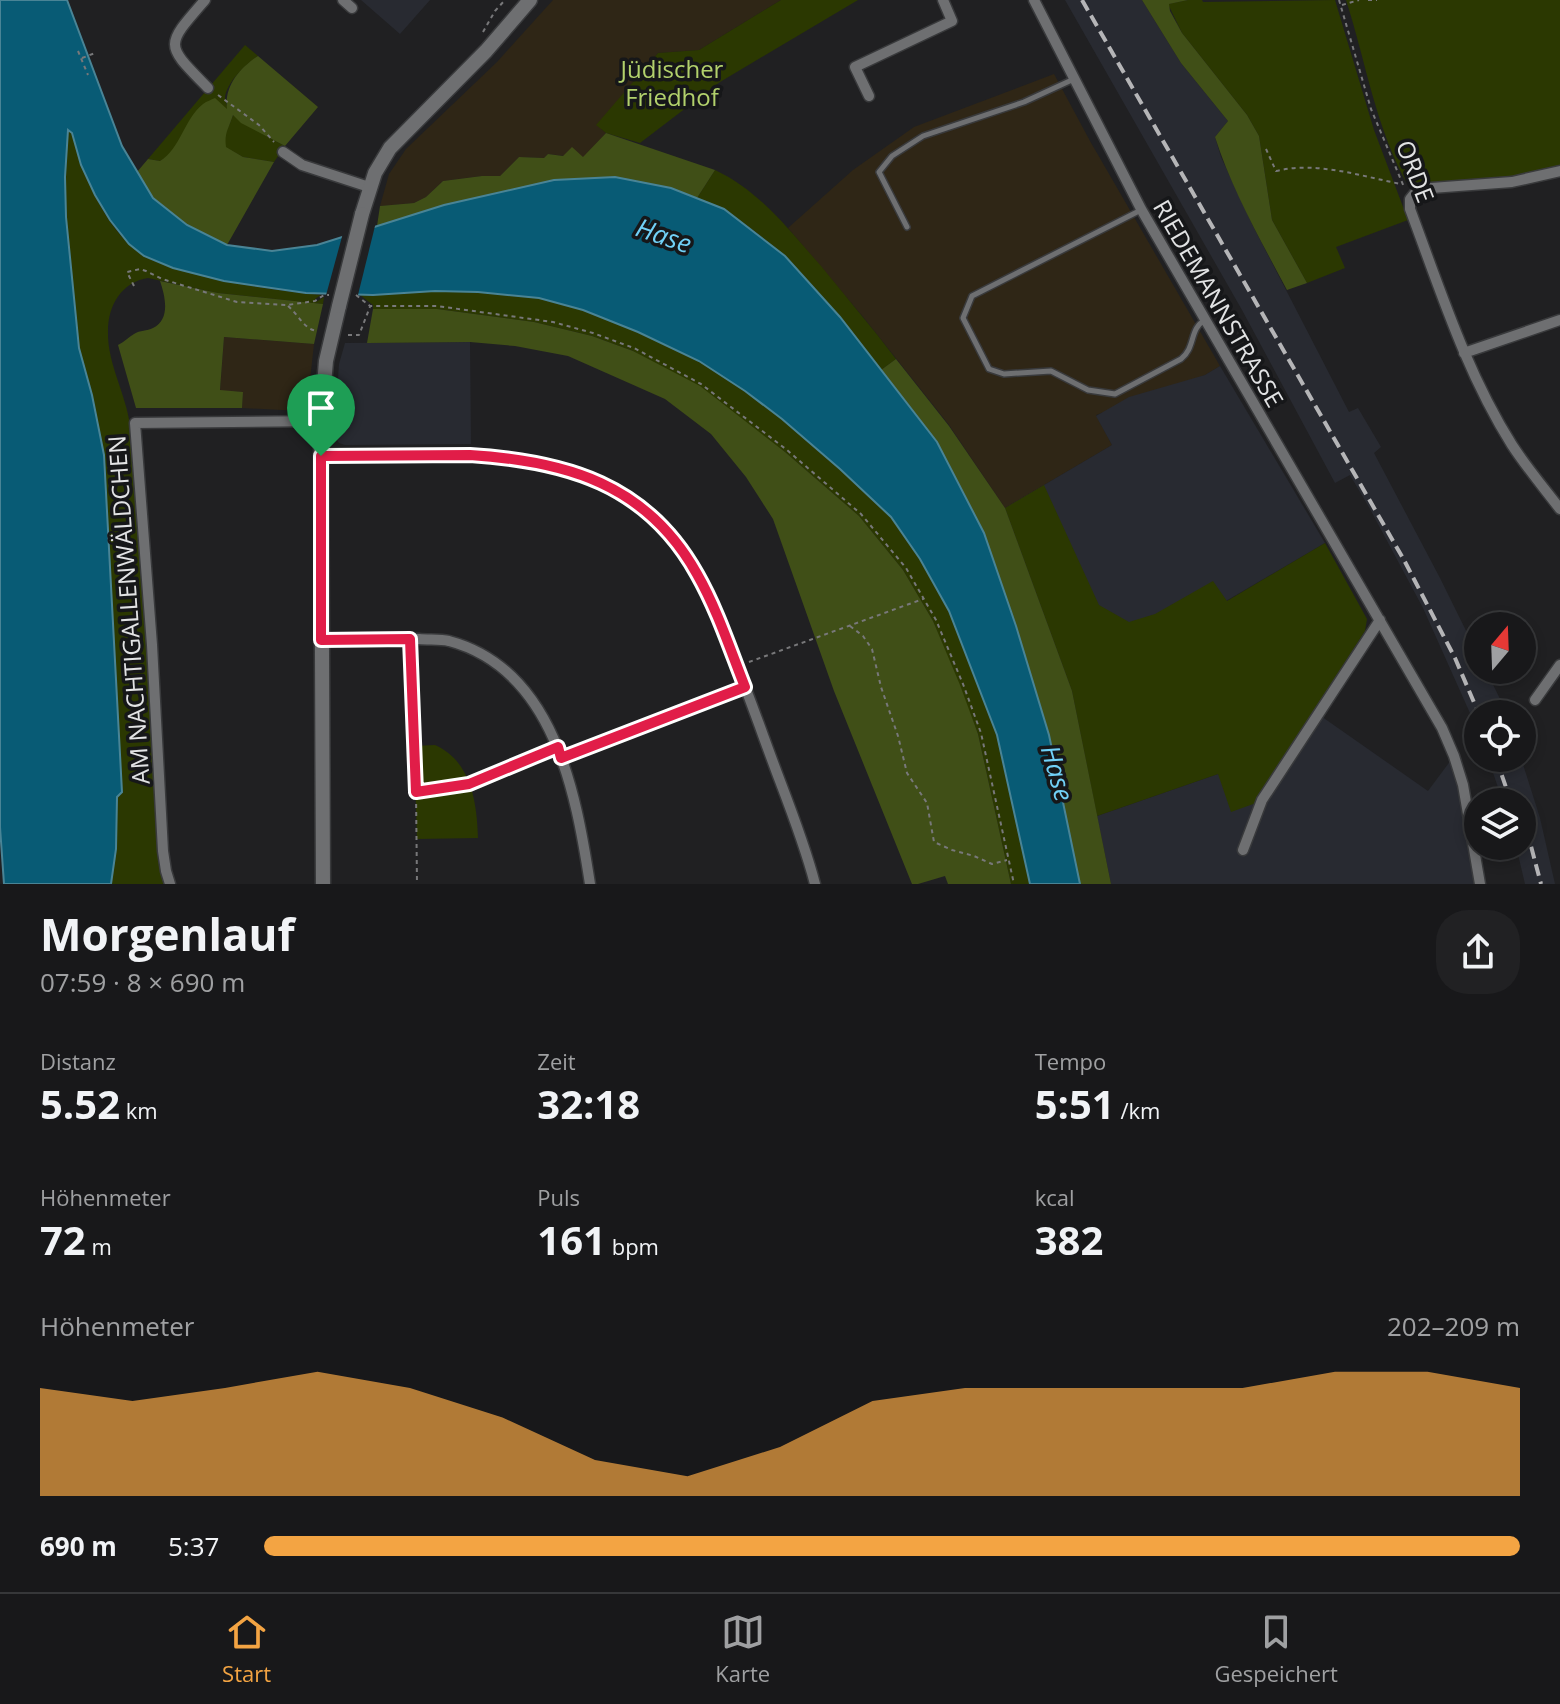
<!DOCTYPE html>
<html lang="de">
<meta charset="utf-8">
<style>
body{margin:0;font-family:"Open Sans",sans-serif;background:#212123;color:#f1f3f6;height:100vh;display:flex;flex-direction:column;font-size:30px;white-space:nowrap}
*{box-sizing:border-box;margin:0}
p{font-size:26px;color:#9fa0a2}
.icon{flex:none;width:44px;height:44px;fill:none;stroke:currentColor;stroke-width:2;stroke-linecap:round;stroke-linejoin:round}
.map{position:relative;height:884px;overflow:hidden}
.details{display:flex;flex-direction:column;background:#18181a;flex:1}
.details>*{flex:none}
.needle{width:52px;rotate:19deg}
.fabs{position:absolute;left:1464px;top:612px;display:grid;gap:16px}
.fabs a{display:grid;place-items:center;width:72px;height:72px;border-radius:50%;background:#18181a;box-shadow:0 4px 12px #0003,0 0 0 2px #363739;font-size:40px}
.pin{position:absolute;display:grid;place-items:center;width:68px;height:68px;color:#fff;margin:-82px -34px;border-radius:50% 50% 50% 0;rotate:-45deg;box-shadow:0 0 8px #0007}
.pin .icon{rotate:45deg}
.round{display:grid;place-items:center;flex:none;width:84px;height:84px;border-radius:32px;background:#212123}
.summary{display:flex;align-items:center;justify-content:space-between;height:136px;padding:0 40px}
h1{font-size:44px;font-weight:700;line-height:60px}
.stats{display:grid;grid-template-columns:repeat(3,1fr);gap:12px;height:136px;padding:8px 40px}
.stats div{display:grid;align-content:center}
.stats b{font-size:40px;font-weight:700}
.stats small{font-size:22px;font-weight:400}
.stats p{font-size:22px}
.chart{height:224px;padding:16px 40px}
.chart p{display:flex;justify-content:space-between}
.chart svg{width:100%;height:144px;margin-top:8px;fill:#f3a443;opacity:.7}
ul{padding:0 40px;list-style:none;font-size:26px}
li{display:grid;grid-template-columns:128px 96px 1fr;align-items:center;height:60px}
li i{height:20px;border-radius:10px;background:#f3a443}
.tabs{display:flex;justify-content:space-around;align-items:center;height:112px;border-top:2px solid #363739;background:#18181a;font-size:22px;color:#9fa0a2}
.tabs a{display:grid;justify-items:center;gap:4px}
.tabs .active{color:#f3a443}
.map>svg:first-child{display:block}
.commercial{fill:#2f2616}
.built{fill:#282a31}
.green{fill:#2b3801}
.forest{fill:#404f17}
.water{fill:#085b75;stroke:#498496;stroke-width:2}
.pier{fill:#202022}
.lines{fill:none;stroke-linecap:round;stroke-linejoin:round}
.lane-casing{stroke:#393a3c;stroke-width:8}
.street-casing{stroke:#393a3c;stroke-width:13}
.secondary-casing{stroke:#393a3c;stroke-width:17}
.path{stroke:#78787a;stroke-width:2;stroke-dasharray:4 4;stroke-linecap:butt}
.lane{stroke:#6e6f71;stroke-width:5}
.street{stroke:#6e6f71;stroke-width:10}
.secondary{stroke:#6e6f71;stroke-width:14}
.rail{stroke:#b5b5b7;stroke-width:4;stroke-dasharray:12 6;stroke-linecap:butt}
.secondary-bridge-casing{stroke:#393a3c;stroke-width:17;stroke-linecap:butt}
.secondary-bridge{stroke:#6e6f71;stroke-width:14}
.route-casing{stroke:#fff;stroke-width:16}
.route{stroke:#e11d48;stroke-width:10}
.labels{text-anchor:middle;dominant-baseline:central;stroke-width:7;stroke-linejoin:round;paint-order:stroke}
.park-label{font-size:24px;fill:#b2d16c;stroke:#161719}
.street-label{font-size:24px;fill:#e2e3e4;stroke:#161719}
.water-label{font-size:26px;font-style:italic;fill:#71d1f7;stroke:#161719}
</style>
<div class="map">
<svg width="1560" height="884" viewBox="0 0 1560 884">
<rect width="100%" height="100%" fill="#202022"/>
<!-- commercial -->
<path class="commercial" d="M553,0H781L699,50L658,53L597,125L606,133L583,158L548,154L544,158L519,157L500,176H482L443,181L426,197L414,203L380,206L389,174L406,149L497,62Z
M1054,74L1090,141L1220,366L1205,375L1096,415L1112,445L1005,508L949,425L864,318L788,228L853,170L914,127Z
M224,337L314,344L307,407L301,411L242,408L243,392L220,391Z"/>
<!-- built -->
<path class="built" d="M361,0H430L400,34Z
M1065,0H1142L1181,63L1228,121L1215,137L1221,157L1253,226L1349,412L1358,408L1381,447L1374,453L1440,578L1478,655V670H1486L1500,699L1505,714H1478V731L1423,608L1370,509L1350,475L1335,483L1242,310Z
M470,342L471,444L345,445L339,443L336,439L335,421L339,364L345,343Z
M1220,366L1325,543L1072,691L1005,508L1112,445L1096,416L1129,397L1205,375Z
M1318,714L1428,791L1454,756L1480,884H1111L1097,816L1218,774L1262,800Z
M1488,758H1521L1540,818L1555,884H1525L1516,846H1522V802H1503Z"/>
<!-- green -->
<path class="green" d="M781,0H858L720,82L640,143L606,133L596,125L658,53L699,50Z
M1188,0H1202L1203,2L1335,0L1374,130L1408,220L1336,247L1345,268L1307,283L1272,220L1259,136L1247,115L1182,33L1168,4Z
M1346,0H1560V165L1511,177L1409,187C1376,130 1366,62 1346,0Z
M245,45L258,56C246,64 227,82 225,97C225,101 227,106 228,110L178,142L170,155L160,161L148,159Z
M233,115L268,137L285,146L274,162L243,157L225,147C223,133 229,128 233,115Z
M68,130L72,133C85,177 103,226 141,254C156,264 177,269 193,273C235,284 278,291 321,295L315,299L316,302L324,297L323,304L218,293L148,278C122,282 108,305 108,331C107,363 126,394 130,425C135,464 136,503 139,541C147,645 153,748 159,852L161,873L164,884H111L116,849L117,797L122,792L104,455L92,395L79,348L66,217L65,177Z
M715,170C760,191 789,230 821,266C846,297 872,327 896,359L881,370C830,305 776,230 697,198Z
M435,291L478,292L539,298L583,310L638,332L699,361L745,391L782,419L840,469L891,517L920,559L949,611L997,735L1030,884H1011L978,734L933,621L903,570L859,516L785,452L633,351L592,336L534,322L437,309H373V305L360,295Z
M1044,485L1099,605L1129,622L1155,614L1213,581L1227,601L1325,543L1367,619L1365,631L1260,794L1256,803L1231,812L1218,774L1097,816L1072,691L1005,508Z
M435,745C471,761 477,802 478,838L417,839L414,746Z"/>
<!-- forest -->
<path class="forest" d="M1142,0H1188L1169,4L1170,11L1182,33L1247,115L1259,136L1272,220L1307,283L1287,290C1261,241 1232,190 1215,137L1228,121L1181,63Z
M258,56L318,107L285,146L241,123L233,115C229,128 224,133 226,147L243,157L274,162L227,245L187,225L153,198L137,172L148,159L160,161C181,148 184,119 203,104C207,101 211,100 215,98L227,109C224,86 240,68 258,56Z
M606,133L715,170L697,198L671,188L377,226L380,206L414,203L426,197L443,181L482,176H500L519,157L544,158L548,154L563,156L572,147L583,157Z
M160,281L218,293L323,304L314,344L224,337L220,390L243,392L242,408H136L118,345C124,342 129,337 134,334C140,330 147,331 153,328C171,319 165,296 160,281Z
M373,309H437L534,322L592,336L633,351L700,386L785,452L859,516L903,570L933,621L960,685L978,734L1011,884H948L945,876L918,884H912L834,691L773,519L746,477L711,434L665,399L568,356L515,346L470,342L367,343Z
M896,359L949,426L1005,508L1072,691L1111,884H1080L1049,735L1016,626L984,533L937,442L881,370Z"/>
<!-- water -->
<path class="water" d="M0,0H67L122,146L153,198L187,225L227,245L272,251L317,245L444,205L554,180L615,177L671,188L724,209L785,256L840,317L937,442L984,533L1016,626L1049,735L1080,884H1030L997,735L949,611L920,559L891,517L840,469L782,419L745,391L699,361L638,332L583,310L539,298L478,292L435,291L373,295L306,293L224,281L173,268L144,256L129,244L110,220L95,195L81,165L72,133L68,130L65,177L66,217L79,348L92,395L104,455L122,792L117,797L116,849L111,884H4L0,827Z"/>
<!-- pier -->
<path class="pier" d="M376,222L357,299H325L343,233Z"/>
<g class="lines">
<!-- lane casing -->
<g class="lane-casing">
<path id="lane" d="M1141,210L972,296L963,318L989,369L1004,374L1051,371L1088,390L1115,394L1181,359C1196,347 1189,329 1205,320
M907,227L879,172L892,156L923,136L1024,102L1074,79"/>
</g>
<!-- street casing -->
<g class="street-casing">
<path id="street" d="M205,0C164,47 165,44 208,88
M343,0L352,8
M1034,0L1141,209L1442,728L1454,756L1463,785L1480,884
M869,96L855,67L952,21L943,0
M283,152L302,165L369,187
M1560,171L1512,182L1418,189L1410,199V209C1440,289 1466,372 1512,445C1527,468 1544,488 1560,509
M1464,353L1560,320
M321,456C435,454 600,437 677,542C707,583 723,632 742,679C755,712 767,747 780,781C793,815 806,849 815,884
M321,640C354,639 386,638 419,639C429,640 440,639 449,641C554,669 576,793 590,884
M1535,700L1560,665
M1243,850L1262,800L1380,620
M170,884L166,871L163,851L152,645L135,423L321,421"/>
</g>
<!-- secondary casing -->
<g class="secondary-casing">
<path id="secondary" d="M362,214L375,173L390,148L486,51L530,0
M323,884L321,421L326,361L339,306"/>
</g>
<!-- path -->
<path class="path" d="M1339,0L1371,109L1404,187
M1368,0H1377
M1342,5L1359,0
M483,32L495,11L505,0
M78,51L88,75
M82,58L95,53
M218,95L259,125L274,142
M1266,149L1276,171C1317,161 1360,176 1401,184
M134,286L127,272L140,269L146,271L162,279L237,302L287,305L315,301L324,295H329
M356,295L370,306H437L553,322L593,333L634,348L701,384L787,450L861,514L906,568L936,620L963,684L981,733L1014,884
M288,306C299,315 304,330 318,331
M348,335H359L370,307
M850,626L863,636L872,649L881,687L898,736L907,773L927,803L934,842L952,850L974,856L992,864L1007,860
M411,652L416,792L417,884
M749,662L923,599
M571,754L733,691
M416,792L469,784L546,752"/>
<!-- lane -->
<use href="#lane" class="lane"/>
<!-- street -->
<use href="#street" class="street"/>
<!-- secondary -->
<use href="#secondary" class="secondary"/>
<!-- rail -->
<path class="rail" d="M1082,0L1404,560L1455,658L1479,714
M1496,758L1511,802
M1522,812L1541,884"/>
<!-- secondary-bridge casing -->
<g class="secondary-bridge-casing">
<path id="secondary-bridge" d="M339,306L362,214"/>
</g>
<!-- secondary-bridge -->
<use href="#secondary-bridge" class="secondary-bridge"/>
</g>
<g class="lines">
<!-- route casing -->
<g class="route-casing">
<path id="route" d="M470,455C566,461 647,484 697,574C717,609 730,649 745,687L561,758L558,747L469,784L416,792L410,639L321,640V456Z"/>
</g>
<!-- route -->
<use href="#route" class="route"/>
</g>
<g class="labels">
<!-- park labels -->
<g class="park-label">
<text x="672" y="68">Jüdischer<tspan x="672" dy="28">Friedhof</tspan></text>
</g>
<!-- street labels -->
<g class="street-label">
<text transform="translate(1416 171) rotate(69)">ORDE</text>
<text transform="translate(1219 303) rotate(60)">RIEDEMANNSTRASSE</text>
<text transform="translate(128 610) rotate(-94)">AM NACHTIGALLENWÄLDCHEN</text>
</g>
<!-- water labels -->
<g class="water-label">
<text transform="translate(664 235) rotate(19)">Hase</text>
<text transform="translate(1058 773) rotate(74)">Hase</text>
</g>
</g>
</svg>
<div class="fabs">
<a><svg class="needle" viewBox="-14 -14 28 28"><path d="M0-13l5 13h-10z" fill="#e53935"/><path d="M0 13l5-13h-10z" fill="#9fa0a2"/></svg></a>
<a><svg class="icon" aria-label="locate" viewBox="0 0 24 24"><circle cx="12" cy="12" r="6"/><path d="M12 2v4M12 18v4M2 12h4M18 12h4"/></svg></a>
<a><svg class="icon" aria-label="layers" viewBox="0 0 24 24"><path d="M12 4l9 5-9 5-9-5zM3 14l9 5 9-5"/></svg></a>
</div>
<div class="pin" style="left:321px;top:456px;background:#1e9e55"><svg class="icon" aria-label="arrive" viewBox="0 0 24 24"><path d="M6 21V4h12l-3 4 3 4H6"/></svg></div>
</div>
<section class="details">
<div class="summary"><div><h1>Morgenlauf</h1><p>07:59 · 8 × 690 m</p></div><a class="round"><svg class="icon" aria-label="share" viewBox="0 0 24 24"><path d="M12 15V3M7 8l5-5 5 5M5 13v7h14v-7"/></svg></a></div>
<div class="stats">
<div><p>Distanz</p><b>5.52<small> km</small></b></div>
<div><p>Zeit</p><b>32:18</b></div>
<div><p>Tempo</p><b>5:51<small> /km</small></b></div>
</div>
<div class="stats">
<div><p>Höhenmeter</p><b>72<small> m</small></b></div>
<div><p>Puls</p><b>161<small> bpm</small></b></div>
<div><p>kcal</p><b>382</b></div>
</div>
<div class="chart"><p><span>Höhenmeter</span>202–209 m</p>
<svg viewBox="0 0 160 44" preserveAspectRatio="none"><path d="M0 44V11L10 15L20 11L30 6L40 11L50 20L60 33L70 38L80 29L90 15L100 11L110 11L120 11L130 11L140 6L150 6L160 11V44z"/></svg>
</div>
<ul>
<li><b>690 m</b>5:37<i style="width:100%"></i></li>
</ul>
</section>
<nav class="tabs">
<a class="active"><svg class="icon" aria-label="home" viewBox="0 0 24 24"><path d="M3 11l9-7 9 7M6 9v11h12V9"/></svg>Start</a>
<a><svg class="icon" aria-label="map" viewBox="0 0 24 24"><path d="M3 6l6-2 6 2 6-2v14l-6 2-6-2-6 2zM9 4v14M15 6v14"/></svg>Karte</a>
<a><svg class="icon" aria-label="saved" viewBox="0 0 24 24"><path d="M7 4h10v16l-5-4-5 4z"/></svg>Gespeichert</a>
</nav>
